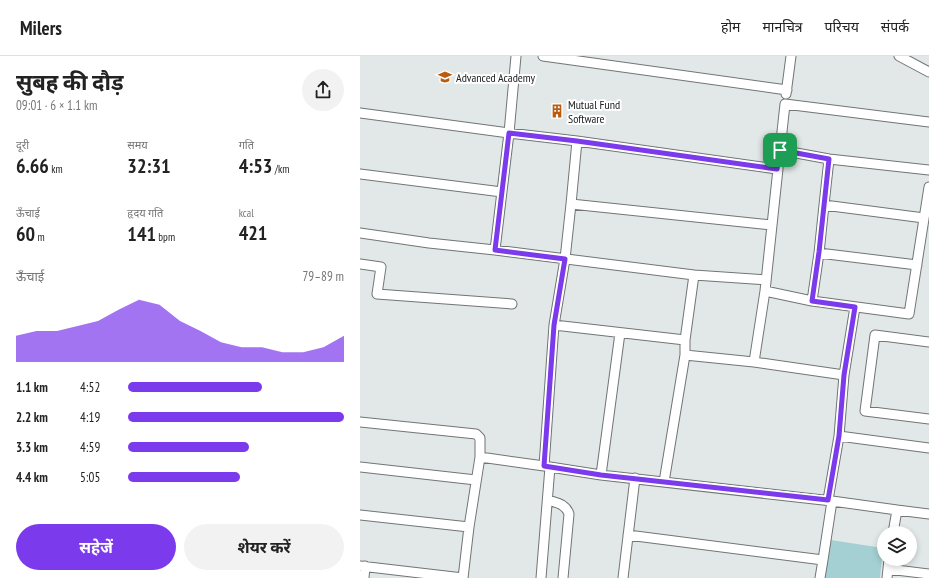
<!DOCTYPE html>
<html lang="hi">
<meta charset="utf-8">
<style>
body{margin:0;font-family:"PT Sans Narrow","Noto Sans Devanagari",sans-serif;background:#f2f2f2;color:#222;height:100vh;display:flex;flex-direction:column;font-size:15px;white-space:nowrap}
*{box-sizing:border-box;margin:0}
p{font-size:13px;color:#767676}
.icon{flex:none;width:22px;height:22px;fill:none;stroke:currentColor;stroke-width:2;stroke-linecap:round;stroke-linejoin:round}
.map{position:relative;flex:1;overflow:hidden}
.details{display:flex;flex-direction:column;background:#fff;width:360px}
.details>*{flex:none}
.tools{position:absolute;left:517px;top:470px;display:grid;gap:8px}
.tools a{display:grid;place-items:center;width:40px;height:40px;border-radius:50%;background:#fff;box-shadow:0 2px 6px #0003;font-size:20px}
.pin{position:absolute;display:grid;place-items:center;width:34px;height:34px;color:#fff;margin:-17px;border-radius:8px;box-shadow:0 2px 6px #0006}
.round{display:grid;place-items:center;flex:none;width:42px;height:42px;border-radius:21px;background:#f2f2f2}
.headline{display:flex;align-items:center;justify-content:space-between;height:68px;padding:0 16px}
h1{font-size:22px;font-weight:700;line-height:30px}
.metrics{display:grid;grid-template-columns:repeat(3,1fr);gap:6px;height:68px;padding:4px 16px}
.metrics div{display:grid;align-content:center}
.metrics b{font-size:20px;font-weight:700}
.metrics small{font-size:11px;font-weight:400}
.metrics p{font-size:11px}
.chart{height:112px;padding:8px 16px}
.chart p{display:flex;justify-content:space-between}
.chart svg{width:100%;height:72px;margin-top:4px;fill:#7c3aed;opacity:.7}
.button{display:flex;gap:8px;margin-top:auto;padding:8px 16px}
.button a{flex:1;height:46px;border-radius:24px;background:#7c3aed;color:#fff;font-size:16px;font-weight:700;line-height:46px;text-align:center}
.button a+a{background:#f2f2f2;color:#222}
ul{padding:0 16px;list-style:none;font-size:13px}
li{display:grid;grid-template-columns:64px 48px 1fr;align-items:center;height:30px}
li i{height:10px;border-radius:5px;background:#7c3aed}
header{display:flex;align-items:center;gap:24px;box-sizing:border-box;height:56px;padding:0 20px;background:#fff;border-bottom:1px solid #e0e0e0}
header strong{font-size:19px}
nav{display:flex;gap:22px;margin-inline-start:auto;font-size:14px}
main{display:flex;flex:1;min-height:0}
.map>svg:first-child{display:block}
.green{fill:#a4d0d3}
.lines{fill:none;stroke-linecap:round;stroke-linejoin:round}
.minor-casing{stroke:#717575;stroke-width:11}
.minor{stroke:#fff;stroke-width:9}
.route-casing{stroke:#fff;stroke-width:8}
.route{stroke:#7c3aed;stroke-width:5}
.labels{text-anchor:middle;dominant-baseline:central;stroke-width:4;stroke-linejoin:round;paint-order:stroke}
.poi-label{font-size:12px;fill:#202222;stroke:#fff;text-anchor:start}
</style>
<header>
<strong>Milers</strong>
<nav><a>होम</a><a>मानचित्र</a><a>परिचय</a><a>संपर्क</a></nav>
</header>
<main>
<section class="details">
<div class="headline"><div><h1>सुबह की दौड़</h1><p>09:01 · 6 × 1.1 km</p></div><a class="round"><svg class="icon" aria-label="share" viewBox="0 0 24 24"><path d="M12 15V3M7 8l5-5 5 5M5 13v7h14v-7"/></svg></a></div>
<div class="metrics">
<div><p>दूरी</p><b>6.66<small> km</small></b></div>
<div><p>समय</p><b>32:31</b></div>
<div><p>गति</p><b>4:53<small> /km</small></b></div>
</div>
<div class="metrics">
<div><p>ऊँचाई</p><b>60<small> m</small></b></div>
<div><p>हृदय गति</p><b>141<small> bpm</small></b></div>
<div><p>kcal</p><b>421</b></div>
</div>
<div class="chart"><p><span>ऊँचाई</span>79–89 m</p>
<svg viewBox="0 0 160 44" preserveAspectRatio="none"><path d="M0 44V28L10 25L20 25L30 22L40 19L50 12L60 6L70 9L80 19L90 25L100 32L110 35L120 35L130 38L140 38L150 35L160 28V44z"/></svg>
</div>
<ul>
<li><b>1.1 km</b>4:52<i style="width:62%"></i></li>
<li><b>2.2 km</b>4:19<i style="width:100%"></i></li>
<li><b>3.3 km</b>4:59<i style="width:56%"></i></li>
<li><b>4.4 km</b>5:05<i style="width:52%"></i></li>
</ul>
<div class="button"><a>सहेजें</a><a>शेयर करें</a></div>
</section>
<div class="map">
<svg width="569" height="522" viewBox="0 0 569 522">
<rect width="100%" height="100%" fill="#e2e7e7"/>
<!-- green -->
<path class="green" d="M464,483L523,492L520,522H459Z"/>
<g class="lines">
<!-- minor casing -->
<g class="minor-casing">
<path id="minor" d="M183,0L427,34
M539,0L569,16
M426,38L431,0
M0,57L149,77L156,0
M217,85L211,148L412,169
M420,94L425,48L569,66
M0,118L142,136
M464,149L469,103L569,114
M0,177L69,187L135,194L334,219L406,224
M135,194L149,77L217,85L417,113
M459,197L464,149L564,162
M0,208L21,211L17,238L152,248
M557,209L459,197L452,245L549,258L569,131
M452,245L405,235L420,94L469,103
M495,251L484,319L479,380L569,392
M194,269L205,203L211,148
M325,284L334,219
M569,286L515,279L505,355L569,363
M394,306L484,319
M0,366L116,378L120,382V401L109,471L0,459
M120,401L184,410L194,269L325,284V299L394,306L405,235
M0,411L116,424
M241,419L260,277
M304,426L325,299
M188,444C197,447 206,448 209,458L203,522
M468,444L479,380
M533,477L537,454L569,458
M268,479L463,504L472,445L537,454
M0,510L103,522
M528,513L569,518
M4,522L5,510
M103,522L109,471
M181,522L190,411L241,419L472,445
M263,522L275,422
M460,522L463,504
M527,522L529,503"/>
</g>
<!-- minor -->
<use href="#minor" class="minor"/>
</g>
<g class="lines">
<!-- route casing -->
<g class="route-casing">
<path id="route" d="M149,77L217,85L417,113L420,94L469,103L459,196L452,245L495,251L484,319L479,380L468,444L241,419L184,410L194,269L205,203L135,194Z"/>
</g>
<!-- route -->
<use href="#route" class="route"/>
</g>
<!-- icons -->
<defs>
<g id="university-bare" transform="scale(1.08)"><path d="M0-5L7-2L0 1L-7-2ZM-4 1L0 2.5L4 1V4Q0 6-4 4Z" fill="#ba5c0d" stroke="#fff" stroke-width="2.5" paint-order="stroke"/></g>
<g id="building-bare" transform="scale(1.08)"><path d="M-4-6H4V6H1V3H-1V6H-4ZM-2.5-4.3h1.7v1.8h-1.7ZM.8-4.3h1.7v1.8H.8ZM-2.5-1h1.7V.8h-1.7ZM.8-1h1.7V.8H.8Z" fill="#ba5c0d" stroke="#fff" stroke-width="2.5" paint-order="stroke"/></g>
</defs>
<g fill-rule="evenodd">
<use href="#university-bare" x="85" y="21"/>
<use href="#building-bare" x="197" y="55"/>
</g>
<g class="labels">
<!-- poi labels -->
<g class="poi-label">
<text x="96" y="21">Advanced Academy</text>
<text x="208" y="48">Mutual Fund<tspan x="208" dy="14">Software</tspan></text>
</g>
</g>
</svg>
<div class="tools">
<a><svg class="icon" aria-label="layers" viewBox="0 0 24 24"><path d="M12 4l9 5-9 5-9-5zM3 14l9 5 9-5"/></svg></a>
</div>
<div class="pin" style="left:420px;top:94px;background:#1e9e55"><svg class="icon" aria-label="arrive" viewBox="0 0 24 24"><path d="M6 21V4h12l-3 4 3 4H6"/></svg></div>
</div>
</main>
